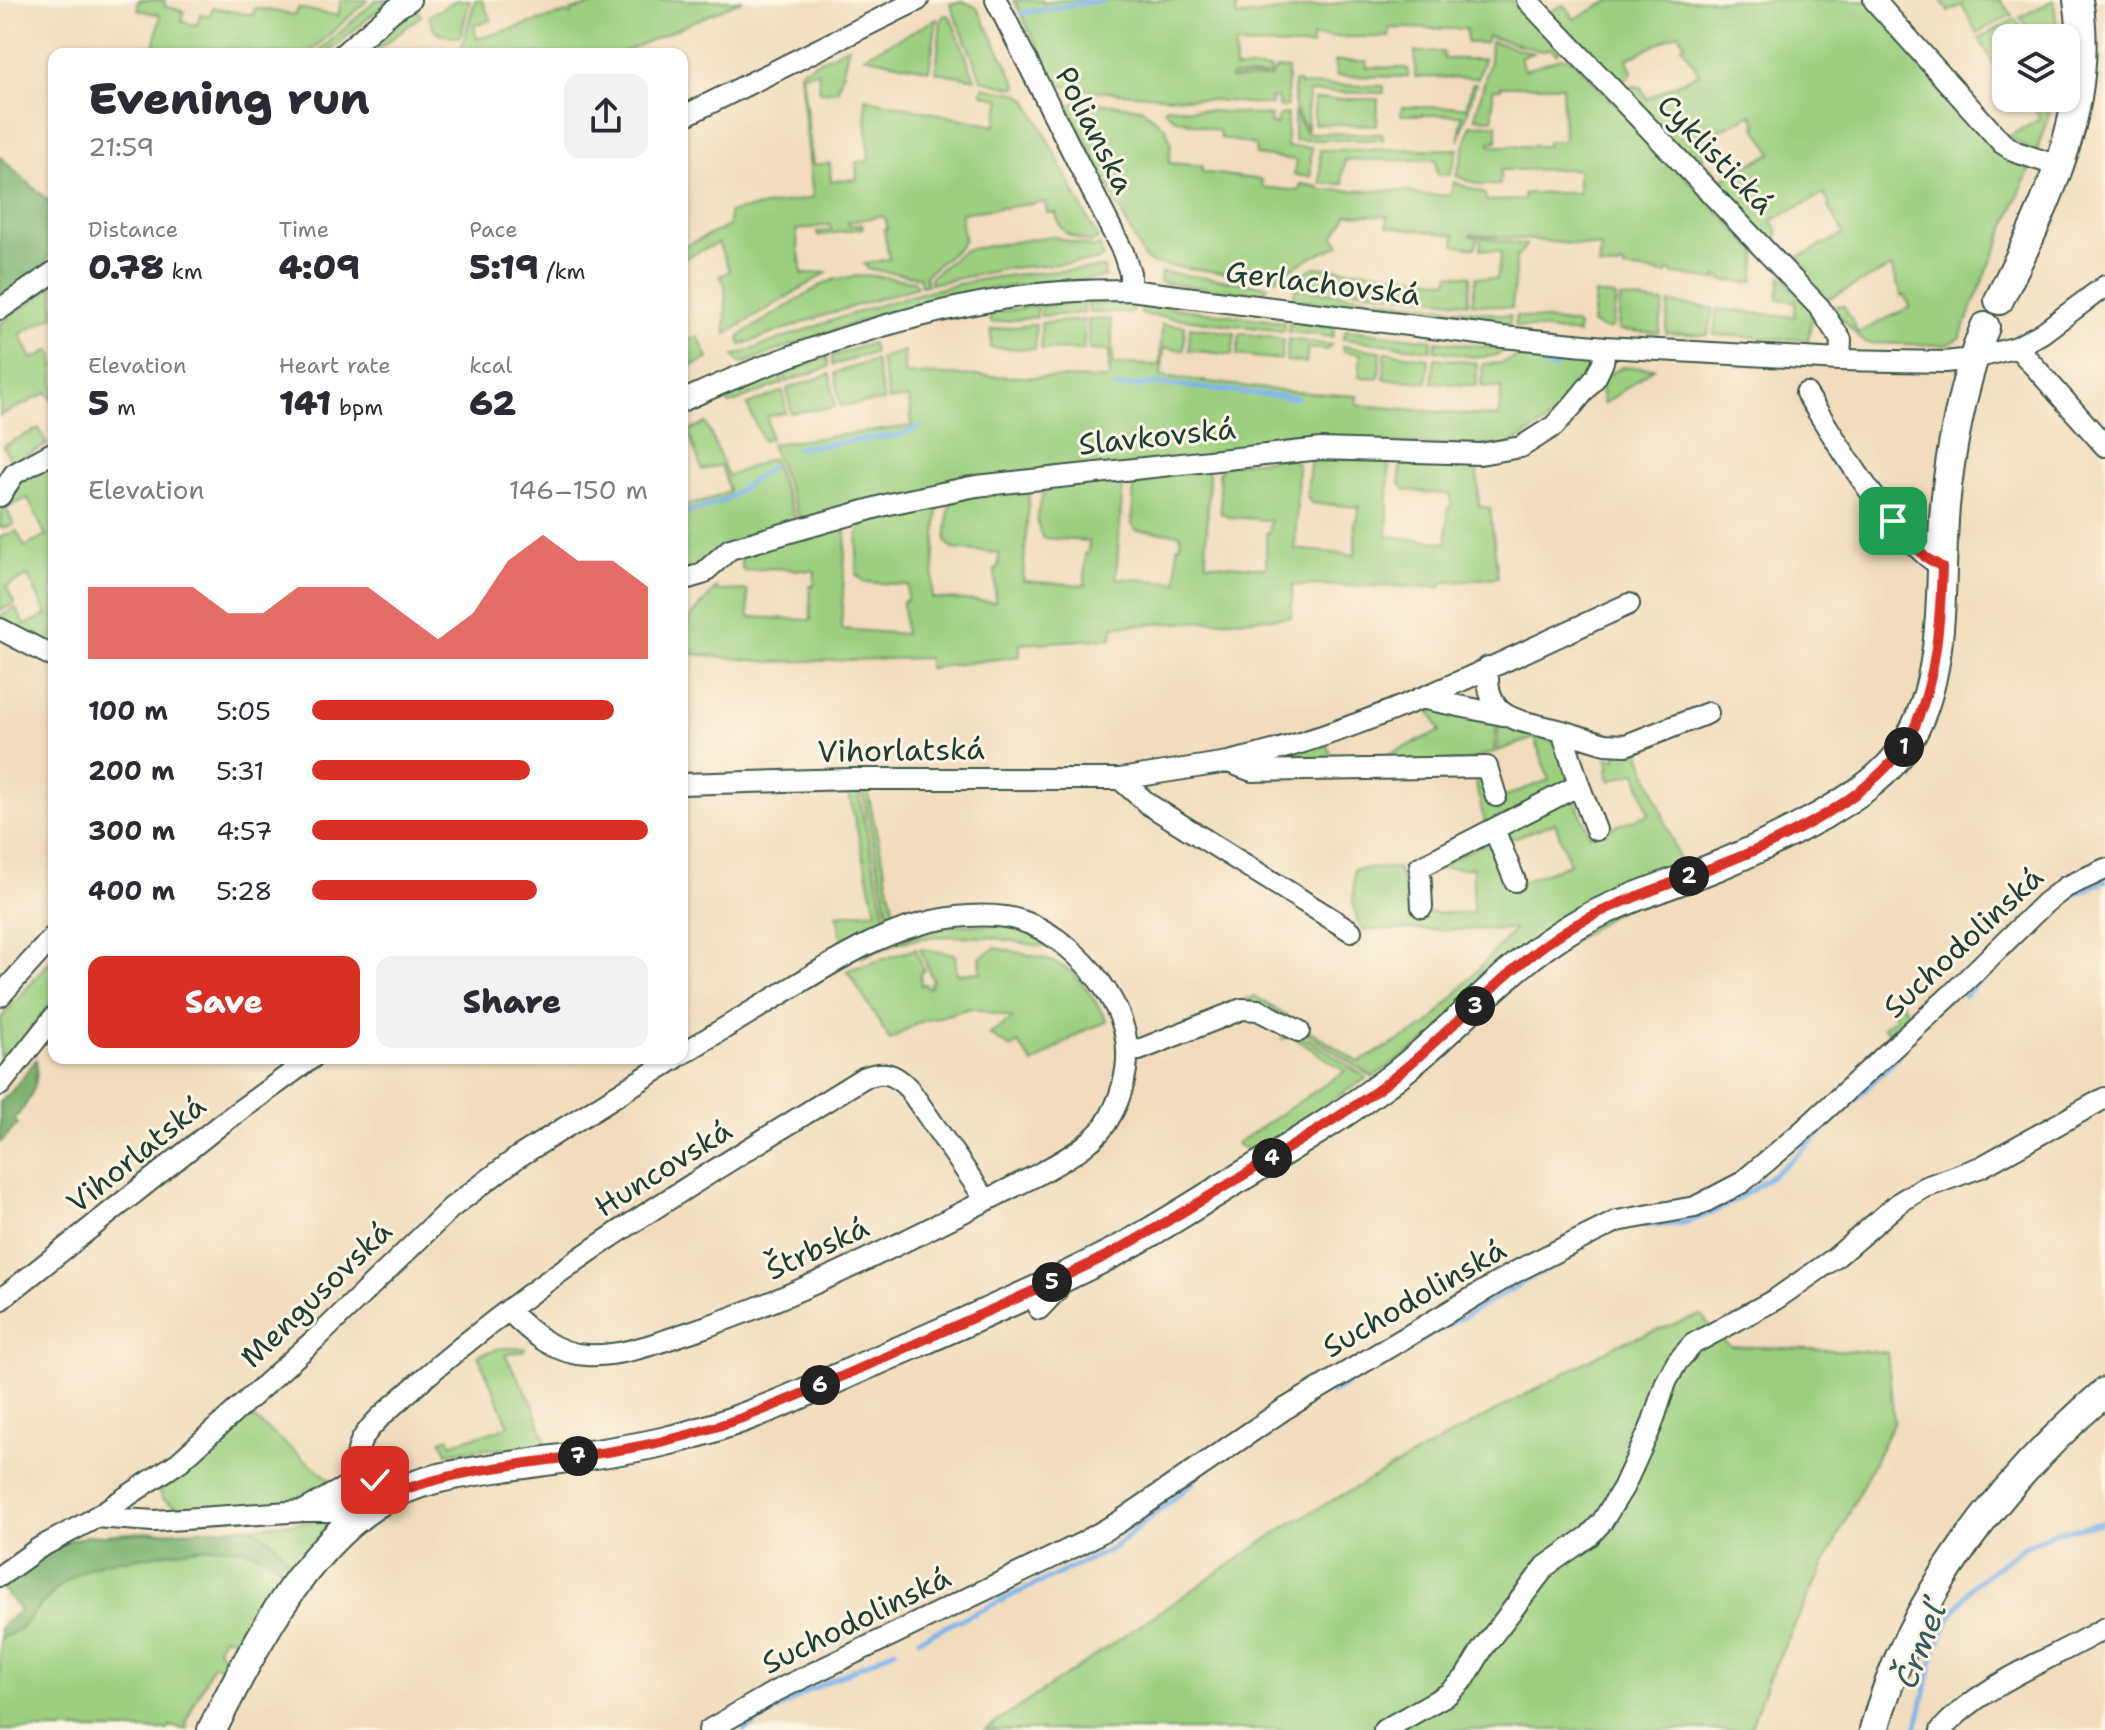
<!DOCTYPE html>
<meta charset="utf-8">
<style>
body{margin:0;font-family:"Shantell Sans",sans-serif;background:#f2f2f3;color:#2b2b33;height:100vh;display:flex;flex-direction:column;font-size:30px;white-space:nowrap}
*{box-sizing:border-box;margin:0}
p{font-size:26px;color:#7c7c81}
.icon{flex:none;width:44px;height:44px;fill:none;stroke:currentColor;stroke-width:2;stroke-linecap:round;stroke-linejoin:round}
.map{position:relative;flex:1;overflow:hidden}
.panel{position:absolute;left:48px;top:48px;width:640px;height:1016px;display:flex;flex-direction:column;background:#fff;border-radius:16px;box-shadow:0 2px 6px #0004}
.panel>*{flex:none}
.fabs{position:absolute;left:1992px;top:24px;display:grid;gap:16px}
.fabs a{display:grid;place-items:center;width:88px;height:88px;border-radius:16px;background:#fff;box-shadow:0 2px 6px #0004;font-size:40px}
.pin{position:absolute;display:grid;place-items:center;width:68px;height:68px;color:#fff;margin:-34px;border-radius:16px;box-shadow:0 4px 12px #0006}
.km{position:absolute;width:40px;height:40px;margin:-20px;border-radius:50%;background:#222;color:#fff;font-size:22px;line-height:40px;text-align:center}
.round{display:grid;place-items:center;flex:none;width:84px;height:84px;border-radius:16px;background:#f2f2f3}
.headline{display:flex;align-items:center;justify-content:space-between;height:136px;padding:0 40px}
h1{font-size:44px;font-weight:800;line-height:60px}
.metrics{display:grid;grid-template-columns:repeat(3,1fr);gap:12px;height:136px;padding:8px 40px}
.metrics div{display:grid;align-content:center}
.metrics b{font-size:34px;font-weight:800}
.metrics small{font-size:22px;font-weight:400}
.metrics p{font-size:22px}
.chart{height:224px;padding:16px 40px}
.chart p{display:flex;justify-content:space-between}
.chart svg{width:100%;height:144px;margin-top:8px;fill:#d93025;opacity:.7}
.action{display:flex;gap:16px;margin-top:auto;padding:16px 40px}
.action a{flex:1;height:92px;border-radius:16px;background:#d93025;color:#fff;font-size:32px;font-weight:800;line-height:92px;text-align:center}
.action a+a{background:#f2f2f3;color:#2b2b33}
ul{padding:0 40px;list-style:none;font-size:26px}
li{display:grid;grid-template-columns:128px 96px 1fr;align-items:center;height:60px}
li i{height:20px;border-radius:10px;background:#d93025}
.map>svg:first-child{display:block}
.green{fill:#9ccf7e;stroke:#5e8659;stroke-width:2}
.forest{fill:#7db26d;stroke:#4e7850;stroke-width:2}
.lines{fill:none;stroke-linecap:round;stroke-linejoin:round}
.stream{stroke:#7bb2eb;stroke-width:5}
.street-casing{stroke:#3e5549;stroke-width:24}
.secondary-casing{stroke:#3e5549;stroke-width:32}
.street{stroke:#fff;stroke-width:20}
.secondary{stroke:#fff;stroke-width:28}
.route-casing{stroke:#fff;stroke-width:16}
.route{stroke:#d93025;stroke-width:10}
.labels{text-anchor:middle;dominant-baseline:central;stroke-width:6;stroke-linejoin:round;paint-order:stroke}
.street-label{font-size:30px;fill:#1f3d34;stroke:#fcf5e5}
.water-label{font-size:32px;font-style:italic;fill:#365a62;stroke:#fcf5e5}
</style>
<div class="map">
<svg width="2105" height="1730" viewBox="0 0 2105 1730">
<rect width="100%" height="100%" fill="#fcf5e5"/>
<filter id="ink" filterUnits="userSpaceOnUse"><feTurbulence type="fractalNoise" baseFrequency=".0125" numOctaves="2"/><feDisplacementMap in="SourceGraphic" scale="16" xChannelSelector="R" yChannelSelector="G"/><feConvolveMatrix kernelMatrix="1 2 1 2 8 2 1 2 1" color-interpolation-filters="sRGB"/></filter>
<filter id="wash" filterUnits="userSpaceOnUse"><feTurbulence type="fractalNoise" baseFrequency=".006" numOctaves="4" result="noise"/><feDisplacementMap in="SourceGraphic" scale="32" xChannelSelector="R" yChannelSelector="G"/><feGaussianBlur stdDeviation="1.8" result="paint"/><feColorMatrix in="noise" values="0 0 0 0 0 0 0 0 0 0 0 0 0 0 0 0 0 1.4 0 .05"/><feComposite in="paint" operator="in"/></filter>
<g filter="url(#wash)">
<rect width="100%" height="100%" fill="#f1ddbd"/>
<!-- green -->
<path class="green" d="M138,0H165L164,6L184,11L182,22L197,25L200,14L210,16L212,8L253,15L255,8L295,15L298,8L338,16L341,0H368L308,54H153L160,15L138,10Z
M376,0H389L327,54H316Z
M456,0H470L461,35L459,37C438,34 435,37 429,16Z
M475,0H482L491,20L474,25L477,39L566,13L571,14V11L611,0L615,2L618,0H743L619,54H460Z
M1014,0H1042L1043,3L1062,0H1236V17L1361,0H1514L1560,50L1556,54L1551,48L1541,51L1488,36L1485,43H1467L1466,29L1390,28L1389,37H1312V46L1235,45V69H1271L1269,75L1265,76H1231L1230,79L1269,78L1276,69H1288L1287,106L1279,107L1277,97L1270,98L1272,105L1097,91L1057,85Z
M1612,0H1866L2032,163L1960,337L1947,345L1865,343L1834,311L1837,305L1844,306L1858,333L1910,307L1905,295L1902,296L1891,267L1832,297L1822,298L1777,251L1779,246L1784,247L1794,260L1844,234L1828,207L1830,205L1824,194L1772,220L1779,233L1775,240L1767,241L1701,171L1702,168L1710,166L1720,180L1772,153L1755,126L1757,125L1752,114L1700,140L1706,153L1703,159L1692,162L1626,93L1627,89L1633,86L1641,87L1647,99L1699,73L1682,46L1685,44L1679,33L1627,59L1632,71L1629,77L1617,84L1551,15V11L1563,5L1567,7L1574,19Z
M1941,0H2000L2012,15L1977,33L1962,5L1948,12Z
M2054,0L2058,38H2038L2020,17Z
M963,1L977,8L1018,86L1014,88L982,80L950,4Z
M417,8L421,16L372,54H360Z
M944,15L950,16L975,79L936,72L941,20Z
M937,19L929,70L864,56Z
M2015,19L2031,38H2006V59L1994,65L1979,38Z
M1491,41L1533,53L1520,57L1524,70L1560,58H1571L1757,251L1754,281H1749L1748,283L1721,280V277L1717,276L1716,280L1673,274V271H1668L1667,274L1624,269V266L1620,265L1619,268L1599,267L1601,247L1471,234V236L1478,237L1475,248L1454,245L1455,235L1387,226L1388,216L1348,214L1334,237L1340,244L1338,246L1308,259L1274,279L1154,264L1144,258L1068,107L1080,100L1141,108L1166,128L1171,144L1169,163L1202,166V172L1262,180V187L1299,191L1301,184L1318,187L1321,190L1407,191L1418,195H1450L1454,182L1485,194L1486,201L1524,200V193H1578V169L1501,170L1500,185H1479L1456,176L1471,125L1497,124V141L1490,142V146H1547V141H1564L1562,86H1501V89H1493V119L1475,118L1490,60Z
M849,46L838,90L820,92L818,71L802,74L813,165L830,163L831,181L857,179L856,162L869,161L865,98L995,126L1001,99L982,94L983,87L1020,94L1028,101L1098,239L1090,243C1071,237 1059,234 1056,213H1047L1045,202L961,213L964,241L958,248L925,275L927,285L921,286L919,277L869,269L864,264L889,259L884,230L887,229L886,219L882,216L848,222L849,226L862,224L863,228L818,236L817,232L831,230L830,225L796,230L802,274L828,272L726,334L725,284L720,276L730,271L718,243L682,259V247L729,226V212L813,198L800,74L801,70Z
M1415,52H1443L1444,59H1484L1478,78L1415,77Z
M1335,61H1367V67L1406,68L1408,69V77L1336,76Z
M1294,82H1299L1300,85L1384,86V93L1308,92L1307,130L1294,108Z
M1476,83L1459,141L1462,115H1401L1402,107H1466L1472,84Z
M2029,98H2054L2036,154L2009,136L2040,119Z
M1314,99H1378L1377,125L1314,124Z
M1166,107L1271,116L1270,123L1276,125L1279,115L1287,114V147H1311V177L1294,175L1296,160L1256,155L1255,145L1220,138L1219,131L1176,119L1164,110Z
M1294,112L1306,133L1383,134V140H1294Z
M1458,149L1450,175H1437L1436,160H1345L1342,178L1344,184H1321L1320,150Z
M1051,236L1093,248L1100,245L1103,257L1096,261L1010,268L930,284V277L964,250Z
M1481,237L1526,245L1516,259L1512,308L1472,303L1476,277L1497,279L1501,252L1480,249Z
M1315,267L1381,272L1448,281L1450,274L1471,276L1468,303L1296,282L1301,275Z
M1104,268L1105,277L1100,278C1062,284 1023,284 984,290C902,304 822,333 745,363H740L734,356C824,323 916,287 1012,275C1043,271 1074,270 1104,268Z
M1161,272H1162L1268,286L1261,295L1164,283L1160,282Z
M866,275L914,281L917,287L819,317L741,345L739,338L744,333L823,284L836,279Z
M1781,275L1813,312L1808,340L1714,335L1717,309L1794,317L1796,301L1778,299Z
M54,286V316L20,334L32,359L51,350L54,357V404L48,392L0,416V323Z
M1295,288L1467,310L1466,320L1293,299Z
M1595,294L1616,297L1612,329H1603L1592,324Z
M1620,298L1664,303L1659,333L1618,330Z
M1084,302V313L1041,316V306Z
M1117,302L1133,303L1132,313H1089L1088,303Z
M1669,303L1713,308L1708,335L1666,333Z
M1142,304L1284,322V331L1141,314Z
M1037,306V317L991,323L990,313Z
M1470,310L1511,316L1509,325L1469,320Z
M1516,316L1575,324L1578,327V334L1515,326Z
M1111,319L1113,364L1160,365L1162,324L1185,326L1184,350L1164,348L1161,376L1282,391L1357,396V405L1499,417L1501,388L1481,386L1483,364L1501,363L1517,357L1543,359V364L1555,366L1556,360L1587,363V380L1560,414L1508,446L1322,442L801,522L771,444L912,426L909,398L889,400L880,358L904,351V374L1109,379V351L1089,350L1088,320Z
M1084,320V350L1041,349V323Z
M1290,322L1334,328L1333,337L1288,332Z
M1036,324L1035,349L991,348V330Z
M1190,327L1235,333L1232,355L1189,350Z
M1346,330L1432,340L1431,350L1343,339Z
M1240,333L1283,339L1281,360L1237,355Z
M698,336L708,359L687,368L682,357V343Z
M1288,339L1331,345L1326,350L1308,348L1306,363L1286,361Z
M1436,341L1506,349C1490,365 1456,353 1435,350Z
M872,343L874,353L833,365L832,356Z
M1342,346L1381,351L1379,378L1359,377L1361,354L1343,351Z
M1385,352L1429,358L1427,382L1384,379Z
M827,357L829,367L786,382L785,372Z
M1435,358L1477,363V386L1432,382Z
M875,360L884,401L840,406L835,373Z
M1622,367L1654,368L1604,404L1600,385L1609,374Z
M781,374L783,383L730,404L721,397Z
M830,374L835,407L791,413L787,389Z
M783,391L786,413L767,416L770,438L763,441L747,405Z
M706,423L728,476L772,458L797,523L682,572V506L709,500L729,491L721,465L702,470L688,431Z
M39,428L47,445L12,462L3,446Z
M1383,456L1389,466L1387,536L1447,543L1448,507H1451V495L1405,490L1400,483V466L1408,457L1470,460L1477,468L1479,506L1490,508L1498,577L1442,583V587L1293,585L1291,617L1113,626L1112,638L1020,644V656L928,668V658L769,662L685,653L682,660V633L690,618L717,587V591L747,590L749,617L811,620L810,586H814L815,571L773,568L743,571L739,554L837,523L846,533L841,629L905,634L903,601L907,600L908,585L864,582L856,574L858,533L868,515L930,499L938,507L932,598L995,602V568H998L999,553L953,549L946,542L949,508L958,494L1024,486L1029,495L1023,581L1085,585V554L1088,553L1089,541L1043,538C1032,522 1040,499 1048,483L1118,476L1123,482L1116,578L1177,582V546H1180L1181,534L1136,530L1132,524L1134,482L1141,473L1200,467L1209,473L1206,563L1266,568V533H1269L1270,520L1229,517L1221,514L1219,472L1228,464L1290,457L1298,465L1295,549L1355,555V520L1358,519L1359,507L1311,503L1307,496L1310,463L1312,459Z
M54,458V650L9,625L0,616L16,608L25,625L47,615L28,576L6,587L15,604L0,610V537L17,531L25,547L46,536L28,498L6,508L14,525L0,528C0,487 24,479 54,458Z
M1438,708L1463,709L1497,719L1494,752L1464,762L1256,765L1325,741L1334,761L1341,759L1343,762L1350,759L1352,763L1358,760L1360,763L1368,759L1370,763L1440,731L1429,709Z
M1499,724L1557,743L1568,777L1565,784L1486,828L1474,777L1480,776L1491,801L1549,780L1535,738L1497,751Z
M1638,747L1682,867L1373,1077L1272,1011L1141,1044L1255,996L1359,1062L1427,1026L1515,929L1363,930C1350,916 1354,887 1354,869L1397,868L1416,913H1473V868H1433L1490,841L1510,886L1570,864L1555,823L1516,837L1509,838L1506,830L1573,796L1590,835L1649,814L1636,772L1610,781L1607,769L1610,768L1606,758L1616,759L1617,750Z
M862,791L868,794L896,920L890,922Z
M858,792L886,919L873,923L842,942L837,915L876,911L849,795H772V793Z
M952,925H1014L1052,944L1050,948L990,937L935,936L897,943L860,958L878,945Z
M995,948C1060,961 1074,960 1107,1022L1083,1031L1033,1064L1018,1043L1012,1048L989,1035L1013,1018L971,1008L917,1023L890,1040L847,970L916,949L924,971L920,972L921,985L925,984L927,988L931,987L930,983L933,981L920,949L955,954L957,974L981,972L980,957Z
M54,957V999L0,1069V1019Z
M1897,997L1912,1017L1897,1031L1891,1033L1883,1027L1896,1017L1887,1005Z
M1289,1035L1310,1040L1367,1078L1332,1100L1334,1104L1182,1197L1249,1151L1236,1144L1345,1071L1291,1036L1281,1039Z
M1701,1315L1716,1335L1730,1346L1887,1352L1894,1421L1766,1684L1750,1730H985L1291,1523L1620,1343Z
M501,1348H525L524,1351L505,1355L532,1402L548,1448C514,1452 480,1445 447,1453L441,1440L448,1437L452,1444C471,1435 491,1435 509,1425L478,1355Z
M248,1414L332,1481C298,1510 221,1505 177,1507L162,1499L160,1490L187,1471L185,1468Z
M331,1520V1524L250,1634L241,1638L223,1637L217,1648C222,1655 227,1660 223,1669L213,1664L187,1719V1730L171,1726L168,1730H0V1627L20,1610L0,1587L87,1536L156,1531L187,1532Z"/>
<!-- forest -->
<path class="forest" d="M0,157L54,206V247L42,273L0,301Z
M36,1060C40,1083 30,1102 14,1119L18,1124L0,1143V1102L11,1092Z
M249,1527C269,1535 279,1546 289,1563L286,1574C246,1528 179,1553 126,1560C92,1558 61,1583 39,1607C25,1623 21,1632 0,1638V1627L20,1610L0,1585L68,1541L87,1536Z"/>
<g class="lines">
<!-- stream -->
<path class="stream" d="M1021,13L1106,0
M1543,366L1555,368
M1115,387L1164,384L1297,398
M797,448L899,435L920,427
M682,514L726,500L771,467
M1964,996L2067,898L2105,881
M1644,1226C1658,1225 1674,1225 1687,1222C1766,1199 1840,1113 1898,1057
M1331,1393L1569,1256
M919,1639L1112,1549L1194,1482
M744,1730L806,1692L895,1650
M1916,1730L1935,1652L1950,1617L1973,1585L2022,1548L2054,1533L2105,1522"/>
</g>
</g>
<g filter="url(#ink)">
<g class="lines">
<!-- street casing -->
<g class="street-casing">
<path id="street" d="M996,0L1123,252L1130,273V290
M1527,0L1820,308L1841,340L1840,360
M1874,0L2002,143L2016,152L2058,166
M343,54L394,10L410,0
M682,117L918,0
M0,309L54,272
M2017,347L2105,446
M1806,393C1839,445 1891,535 1942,567
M682,401C785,354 896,316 1008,298C1048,291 1089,290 1130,290L1503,337L1605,347L1840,360L1945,362L1972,359L2017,347L2042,333L2105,286
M0,496L14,474L54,452
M682,580L702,574L730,549L889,504L976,486L1321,449L1480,454L1521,447L1554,426L1574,404L1596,377L1603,362L1605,347
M0,629L54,657
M1420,698L1503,715
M1562,731L1605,744L1626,745L1708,713
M1228,762C1368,732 1499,662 1629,604
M1120,779L1148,804L1351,931
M682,784L849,779H1120L1228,762L1252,771L1487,767L1496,796
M1579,785L1596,830
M1494,829L1515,881
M1422,907L1420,867L1579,785L1562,731C1518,719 1485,723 1488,667
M0,996L54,936
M1128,1051L1139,1050L1242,1009L1258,1010L1299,1031
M0,1085L54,1017
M0,1300L221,1124L312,1058
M1039,1309L1057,1290L1060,1281
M509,1311C530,1332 555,1354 587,1355C623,1357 659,1342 693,1331C813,1291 924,1231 1037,1175C1063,1160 1097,1144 1111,1115C1121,1097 1128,1072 1127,1051C1127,999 1070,936 1022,921C1005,915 986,915 968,916C901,920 846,954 791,988C754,1010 718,1032 682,1054
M354,1480C356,1469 356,1454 360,1444C367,1425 399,1401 414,1387C550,1266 709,1174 863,1078C884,1070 894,1073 909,1089L986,1200
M307,1509L365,1476L375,1480L392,1494
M95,1517L154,1521L304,1511H338
M0,1576L39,1548L88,1522L179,1462L321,1334L451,1208L518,1157L676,1058
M709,1730L776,1691L1082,1543L1119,1522L1283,1410L1519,1270L1617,1221L1695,1207L1741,1183L1798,1135L1953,993L2045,903L2066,887L2105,869
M1384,1730L1448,1694L1465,1678L1483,1648L1546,1566L1589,1536L1602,1522L1623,1488L1651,1427L1666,1382L1677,1362L1693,1344L1776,1299L1835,1258L1900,1202L1923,1188L1981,1167L2105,1098
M1941,1730C1984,1683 2050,1660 2105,1628"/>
</g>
<!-- secondary casing -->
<g class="secondary-casing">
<path id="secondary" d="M1999,300C2045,207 2096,107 2078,0
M212,1730C250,1653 302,1551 376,1504C417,1477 469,1472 517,1465C565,1458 614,1453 662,1442C734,1426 802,1394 869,1364C951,1328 1035,1293 1115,1252C1155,1231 1193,1206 1231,1183C1280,1153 1330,1124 1376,1090C1446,1041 1500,969 1574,926C1617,901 1664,887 1710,869C1748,854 1785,836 1821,816C1849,799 1878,782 1898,756C1950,688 1938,586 1945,506C1950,451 1964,378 1985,327
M1874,1730C1910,1597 2002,1481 2105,1392"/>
</g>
<!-- street -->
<use href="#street" class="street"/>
<!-- secondary -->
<use href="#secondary" class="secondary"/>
</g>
</g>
<g class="lines" filter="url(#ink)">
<!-- route casing -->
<g class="route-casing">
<path id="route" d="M375,1480L392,1494C466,1465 547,1463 625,1449C666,1442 706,1431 745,1417C810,1392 874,1362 937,1334C998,1306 1060,1281 1119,1249C1158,1228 1196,1204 1234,1181C1283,1152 1332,1122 1379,1089C1445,1040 1498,973 1568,929C1612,903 1661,888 1708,869C1776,844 1885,795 1915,726C1937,676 1940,621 1942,567L1925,557L1893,521"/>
</g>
<!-- route -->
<use href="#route" class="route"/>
</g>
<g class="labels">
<!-- street labels -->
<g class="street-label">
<text transform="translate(1095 130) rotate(63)">Polianska</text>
<text transform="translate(1716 154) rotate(46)">Cyklistická</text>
<text transform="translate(1323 283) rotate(7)">Gerlachovská</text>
<text transform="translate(1157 436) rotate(-6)">Slavkovská</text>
<text transform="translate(901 750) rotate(-1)">Vihorlatská</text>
<text transform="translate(1963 942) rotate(-43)">Suchodolinská</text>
<text transform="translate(136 1154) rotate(-39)">Vihorlatská</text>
<text transform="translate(663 1168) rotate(-32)">Huncovská</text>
<text transform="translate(817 1248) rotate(-25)">Štrbská</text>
<text transform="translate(316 1294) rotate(-44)">Mengusovská</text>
<text transform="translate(1414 1298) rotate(-30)">Suchodolinská</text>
<text transform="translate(856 1620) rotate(-26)">Suchodolinská</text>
</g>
<!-- water labels -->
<g class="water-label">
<text transform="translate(1920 1645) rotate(-69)">Črmeľ</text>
</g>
</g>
</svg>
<div class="fabs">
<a><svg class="icon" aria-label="layers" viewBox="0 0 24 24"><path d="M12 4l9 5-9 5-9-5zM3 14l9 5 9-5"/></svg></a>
</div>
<div class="pin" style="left:1893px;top:521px;background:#1e9e55"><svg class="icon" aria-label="arrive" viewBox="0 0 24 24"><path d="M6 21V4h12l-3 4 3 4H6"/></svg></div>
<div class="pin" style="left:375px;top:1480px;background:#d93025"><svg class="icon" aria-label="check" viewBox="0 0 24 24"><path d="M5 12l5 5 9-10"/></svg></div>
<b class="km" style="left:1904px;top:747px">1</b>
<b class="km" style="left:1689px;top:876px">2</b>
<b class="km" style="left:1475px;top:1006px">3</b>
<b class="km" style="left:1272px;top:1158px">4</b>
<b class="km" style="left:1052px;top:1282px">5</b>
<b class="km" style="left:820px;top:1385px">6</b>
<b class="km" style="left:578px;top:1456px">7</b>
<section class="panel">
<div class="headline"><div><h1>Evening run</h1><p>21:59</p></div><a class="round"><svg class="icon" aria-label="share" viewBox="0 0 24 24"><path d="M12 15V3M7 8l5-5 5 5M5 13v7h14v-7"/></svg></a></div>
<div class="metrics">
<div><p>Distance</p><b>0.78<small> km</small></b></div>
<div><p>Time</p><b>4:09</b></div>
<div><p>Pace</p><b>5:19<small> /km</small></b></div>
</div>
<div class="metrics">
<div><p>Elevation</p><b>5<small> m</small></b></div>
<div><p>Heart rate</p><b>141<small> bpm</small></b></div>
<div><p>kcal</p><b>62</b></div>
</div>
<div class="chart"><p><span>Elevation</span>146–150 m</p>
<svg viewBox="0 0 160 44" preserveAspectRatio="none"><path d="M0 44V22L10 22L20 22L30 22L40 30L50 30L60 22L70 22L80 22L90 30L100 38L110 30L120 14L130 6L140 14L150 14L160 22V44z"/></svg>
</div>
<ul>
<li><b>100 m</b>5:05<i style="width:90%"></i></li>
<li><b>200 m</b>5:31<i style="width:65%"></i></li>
<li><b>300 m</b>4:57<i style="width:100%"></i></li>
<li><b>400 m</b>5:28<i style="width:67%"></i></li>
</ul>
<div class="action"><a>Save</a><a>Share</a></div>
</section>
</div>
